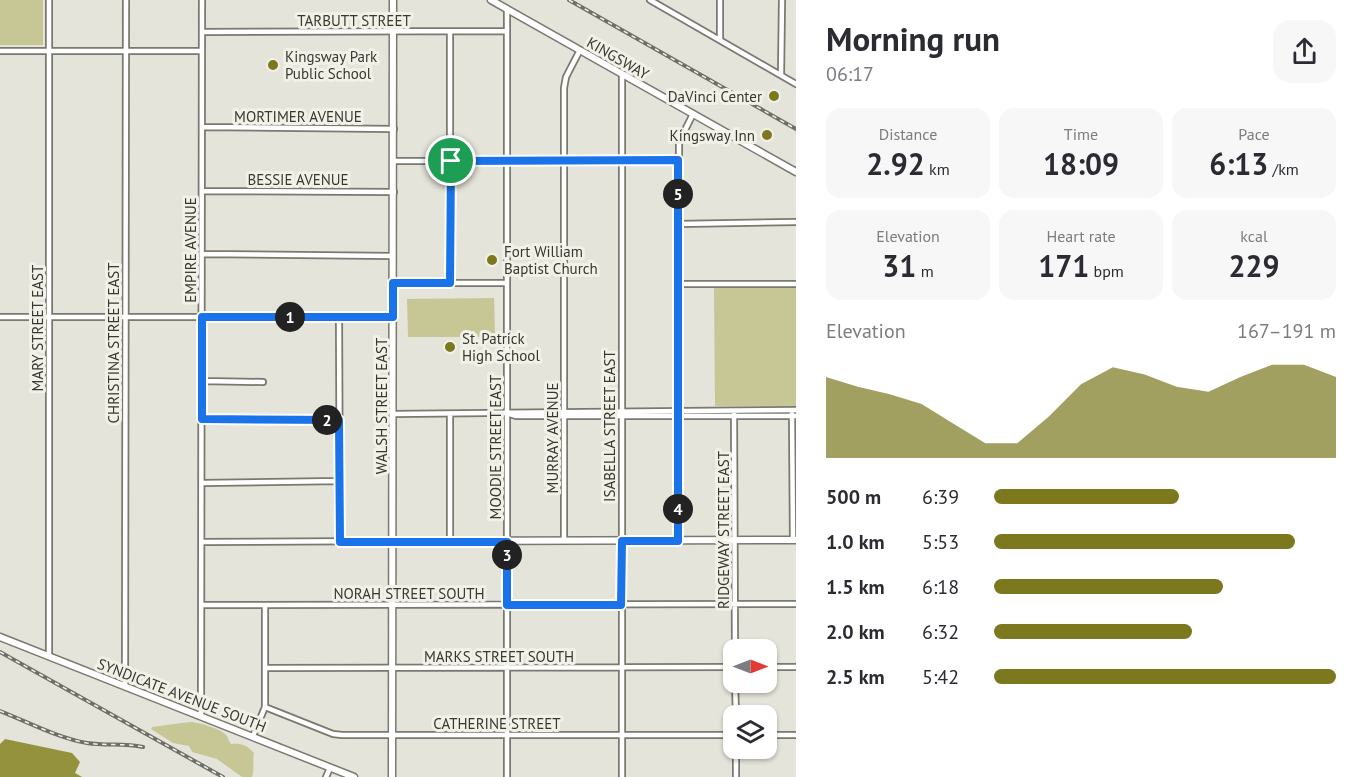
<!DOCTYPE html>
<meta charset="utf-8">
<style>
body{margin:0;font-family:"PT Sans",sans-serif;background:#f7f7f7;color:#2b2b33;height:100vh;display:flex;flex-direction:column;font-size:22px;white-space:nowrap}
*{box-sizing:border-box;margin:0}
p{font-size:20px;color:#7c7c81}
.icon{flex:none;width:33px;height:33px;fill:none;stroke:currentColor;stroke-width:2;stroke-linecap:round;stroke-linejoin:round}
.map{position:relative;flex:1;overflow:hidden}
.sheet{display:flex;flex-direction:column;background:#fff;width:570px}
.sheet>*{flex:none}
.needle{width:39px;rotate:90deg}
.buttons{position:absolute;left:723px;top:639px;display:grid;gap:12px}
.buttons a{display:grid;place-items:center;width:54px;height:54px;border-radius:12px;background:#fff;box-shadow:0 2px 4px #0004;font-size:30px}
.pin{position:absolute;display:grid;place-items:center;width:51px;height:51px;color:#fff;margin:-26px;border:3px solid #fff;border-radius:50%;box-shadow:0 2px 6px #0007}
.km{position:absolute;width:30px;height:30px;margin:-15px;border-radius:50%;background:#222;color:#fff;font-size:16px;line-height:30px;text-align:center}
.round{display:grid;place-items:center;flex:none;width:63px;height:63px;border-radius:18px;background:#f7f7f7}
.head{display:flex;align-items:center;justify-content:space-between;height:102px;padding:0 30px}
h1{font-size:33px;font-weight:700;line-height:45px}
.figures{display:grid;grid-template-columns:repeat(3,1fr);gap:9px;height:102px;padding:6px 30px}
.figures div{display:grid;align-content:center;border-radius:15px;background:#f7f7f7;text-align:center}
.figures b{font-size:30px;font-weight:700}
.figures small{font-size:16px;font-weight:400}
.figures p{font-size:16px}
.chart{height:168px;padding:12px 30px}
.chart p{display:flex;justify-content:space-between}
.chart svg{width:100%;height:108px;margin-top:6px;fill:#7c781e;opacity:.7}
ul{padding:0 30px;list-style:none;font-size:20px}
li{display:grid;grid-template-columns:96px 72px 1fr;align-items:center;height:45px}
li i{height:15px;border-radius:8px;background:#7c781e}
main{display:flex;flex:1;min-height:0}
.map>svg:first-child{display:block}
.green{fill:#c7c695}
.water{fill:#95923e}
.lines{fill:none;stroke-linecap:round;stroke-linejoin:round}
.street-casing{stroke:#797970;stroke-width:8}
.secondary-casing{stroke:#797970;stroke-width:9}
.street{stroke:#fff;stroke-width:4.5}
.secondary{stroke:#fff;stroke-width:6}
.rail-casing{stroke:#6f6f69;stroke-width:4}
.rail{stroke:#f1f1e7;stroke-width:1.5;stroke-dasharray:4.5;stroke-linecap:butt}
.route-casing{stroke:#fff;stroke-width:12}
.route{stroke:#1a73e8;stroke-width:8}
.poi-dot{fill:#7c781e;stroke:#f1f1e7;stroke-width:2}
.labels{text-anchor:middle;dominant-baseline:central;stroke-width:6;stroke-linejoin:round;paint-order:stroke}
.street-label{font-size:15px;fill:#373733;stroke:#f1f1e7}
.poi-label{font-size:15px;fill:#373733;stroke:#f1f1e7;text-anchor:start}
</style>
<main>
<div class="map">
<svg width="796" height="777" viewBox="0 0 796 777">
<rect width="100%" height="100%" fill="#e4e4da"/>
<!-- green -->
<path class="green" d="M0,0H43V45H0Z
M796,287V406H715L714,288Z
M494,298L495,337H408L407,299Z
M190,722C198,722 222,729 227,736C228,738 229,742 231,744C241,743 247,745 254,753C252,762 255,768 252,777H242L217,759L192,752L189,746L173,743L151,729L152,727Z"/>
<!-- water -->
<path class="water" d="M5,739L72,753L80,762L75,773L82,777H0V744Z"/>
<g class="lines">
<!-- street casing -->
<g class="street-casing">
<path id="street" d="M650,0L796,84
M507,9V777
M202,32L507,31
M450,32V283
M720,40V0
M0,51H202
M781,75L782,0
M202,127L394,129
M394,161L678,160
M202,191L394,192
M678,224L796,222
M202,254L393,256
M393,283H507
M679,284H796
M0,317H393
M339,318L340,542
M202,381L263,382
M734,413L735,650
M792,413L793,540
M393,414L796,410
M510,414L516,416H796
M202,419L339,420
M202,483L340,481
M450,541V414
M564,541V88L566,77L580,50
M678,541L679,142L693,114
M202,542L392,541
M202,605L796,604
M49,656V0
M766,667H796
M265,668L734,667
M735,682L736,716
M125,686L126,0
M265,707L333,734L342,735H734
M201,716L202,0
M766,735H796
M253,736L265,707V605
M326,777L330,768
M622,777V74
M736,777V748"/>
</g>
<!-- secondary casing -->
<g class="secondary-casing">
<path id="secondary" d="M491,0L796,172
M392,541L796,540
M0,637L354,777
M392,777L393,0"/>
</g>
<!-- street -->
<use href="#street" class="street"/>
<!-- secondary -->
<use href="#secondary" class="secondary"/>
<!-- rail casing -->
<g class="rail-casing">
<path id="rail" d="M569,0L796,129
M0,652L223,777
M0,711C28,722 58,738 87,743C106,746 124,743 143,747"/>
</g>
<!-- rail -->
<use href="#rail" class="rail"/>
</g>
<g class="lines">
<!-- route casing -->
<g class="route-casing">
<path id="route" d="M678,160V541H622L621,605H507V542H340L339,420L202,419V317H393V283H450L451,161Z"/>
</g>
<!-- route -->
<use href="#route" class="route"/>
</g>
<!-- markers -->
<g class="poi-dot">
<circle cx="273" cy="65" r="6"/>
<circle cx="774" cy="96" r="6"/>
<circle cx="767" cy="135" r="6"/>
<circle cx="492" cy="260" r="6"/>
<circle cx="450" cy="347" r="6"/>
</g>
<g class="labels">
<!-- street labels -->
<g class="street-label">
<text x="354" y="20">TARBUTT STREET</text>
<text transform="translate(618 58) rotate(30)">KINGSWAY</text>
<text x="298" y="116">MORTIMER AVENUE</text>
<text x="298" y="179">BESSIE AVENUE</text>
<text transform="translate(190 250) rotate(-90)">EMPIRE AVENUE</text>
<text transform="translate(37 328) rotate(-90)">MARY STREET EAST</text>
<text transform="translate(113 343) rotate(-90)">CHRISTINA STREET EAST</text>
<text transform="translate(381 406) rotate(-90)">WALSH STREET EAST</text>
<text transform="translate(609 426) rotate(-90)">ISABELLA STREET EAST</text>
<text transform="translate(552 438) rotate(-90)">MURRAY AVENUE</text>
<text transform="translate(495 447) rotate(-90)">MOODIE STREET EAST</text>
<text transform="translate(723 530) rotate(-90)">RIDGEWAY STREET EAST</text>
<text x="409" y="593">NORAH STREET SOUTH</text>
<text x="499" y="656">MARKS STREET SOUTH</text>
<text transform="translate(182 695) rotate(21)">SYNDICATE AVENUE SOUTH</text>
<text x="497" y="723">CATHERINE STREET</text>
</g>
<!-- poi labels -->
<g class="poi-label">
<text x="285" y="56">Kingsway Park<tspan x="285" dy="17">Public School</tspan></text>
<text x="762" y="96" text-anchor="end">DaVinci Center</text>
<text x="755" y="135" text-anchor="end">Kingsway Inn</text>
<text x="504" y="251">Fort William<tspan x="504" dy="17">Baptist Church</tspan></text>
<text x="462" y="338">St. Patrick<tspan x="462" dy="17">High School</tspan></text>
</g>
</g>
</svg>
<div class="buttons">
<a><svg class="needle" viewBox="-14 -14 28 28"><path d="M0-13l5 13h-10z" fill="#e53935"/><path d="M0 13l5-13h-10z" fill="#7c7c81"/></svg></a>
<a><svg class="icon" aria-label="layers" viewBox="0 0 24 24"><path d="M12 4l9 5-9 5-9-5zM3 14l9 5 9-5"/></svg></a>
</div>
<div class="pin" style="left:451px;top:161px;background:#1e9e55"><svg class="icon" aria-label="arrive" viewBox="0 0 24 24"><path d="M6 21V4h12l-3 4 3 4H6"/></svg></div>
<b class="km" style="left:290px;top:317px">1</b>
<b class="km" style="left:327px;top:420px">2</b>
<b class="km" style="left:507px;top:555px">3</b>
<b class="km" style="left:678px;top:509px">4</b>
<b class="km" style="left:678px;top:194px">5</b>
</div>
<section class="sheet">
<div class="head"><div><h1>Morning run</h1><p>06:17</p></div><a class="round"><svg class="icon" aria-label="share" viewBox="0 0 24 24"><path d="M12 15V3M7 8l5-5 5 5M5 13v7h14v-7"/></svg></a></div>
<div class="figures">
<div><p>Distance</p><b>2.92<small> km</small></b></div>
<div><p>Time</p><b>18:09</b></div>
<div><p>Pace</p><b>6:13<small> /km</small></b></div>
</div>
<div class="figures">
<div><p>Elevation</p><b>31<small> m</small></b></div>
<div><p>Heart rate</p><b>171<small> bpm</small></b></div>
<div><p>kcal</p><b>229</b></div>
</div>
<div class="chart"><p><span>Elevation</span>167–191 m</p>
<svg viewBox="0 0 160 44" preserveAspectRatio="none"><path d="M0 44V11L10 15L20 18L30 22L40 30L50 38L60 38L70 27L80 14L90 7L100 10L110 15L120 17L130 11L140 6L150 6L160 11V44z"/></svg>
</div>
<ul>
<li><b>500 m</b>6:39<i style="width:54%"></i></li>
<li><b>1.0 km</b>5:53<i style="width:88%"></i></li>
<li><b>1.5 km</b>6:18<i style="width:67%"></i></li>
<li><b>2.0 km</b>6:32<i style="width:58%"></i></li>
<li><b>2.5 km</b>5:42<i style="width:100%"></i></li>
</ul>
</section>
</main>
